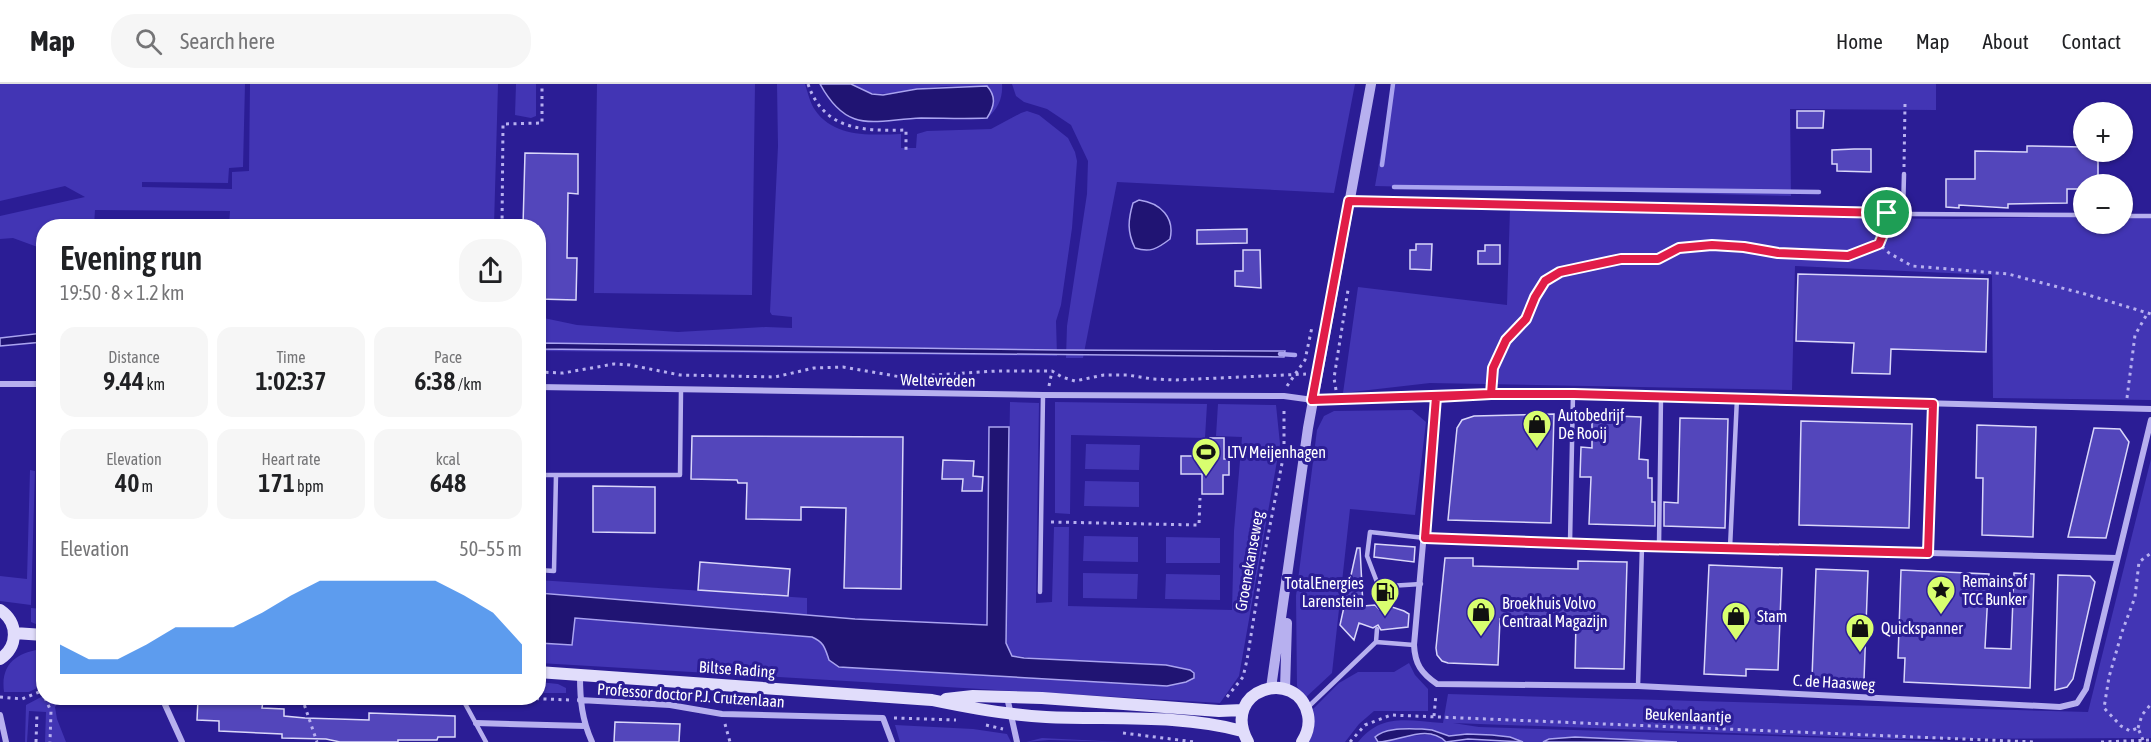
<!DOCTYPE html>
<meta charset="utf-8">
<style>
body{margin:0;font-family:"Asap Condensed",sans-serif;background:#f6f6f6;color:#202124;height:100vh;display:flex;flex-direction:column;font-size:22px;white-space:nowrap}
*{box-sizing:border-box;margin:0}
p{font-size:20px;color:#757577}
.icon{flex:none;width:33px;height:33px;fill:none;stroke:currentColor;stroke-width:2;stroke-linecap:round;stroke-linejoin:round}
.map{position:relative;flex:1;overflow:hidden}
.drawer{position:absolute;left:36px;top:135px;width:510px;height:486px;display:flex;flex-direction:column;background:#fff;border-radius:24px;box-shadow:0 2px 4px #0004}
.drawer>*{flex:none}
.fabs{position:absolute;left:2073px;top:18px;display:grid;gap:12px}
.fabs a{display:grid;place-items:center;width:60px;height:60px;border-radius:50%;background:#fff;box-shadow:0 2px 4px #0004;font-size:30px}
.pin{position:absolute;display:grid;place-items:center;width:51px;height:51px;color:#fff;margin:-26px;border:3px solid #fff;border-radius:50%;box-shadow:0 2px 6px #0007}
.round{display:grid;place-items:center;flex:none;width:63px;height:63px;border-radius:24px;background:#f6f6f6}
.head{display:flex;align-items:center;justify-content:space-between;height:102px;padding:0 24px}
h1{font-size:33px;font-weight:600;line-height:45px}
.metrics{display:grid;grid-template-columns:repeat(3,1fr);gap:9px;height:102px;padding:6px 24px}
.metrics div{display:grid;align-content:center;border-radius:15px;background:#f6f6f6;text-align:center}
.metrics b{font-size:26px;font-weight:600}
.metrics small{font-size:16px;font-weight:400}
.metrics p{font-size:16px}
.chart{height:168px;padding:12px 24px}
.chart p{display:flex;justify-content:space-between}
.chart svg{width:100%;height:108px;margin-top:6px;fill:#1a73e8;opacity:.7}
header{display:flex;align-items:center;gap:36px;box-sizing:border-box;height:84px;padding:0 30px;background:#fff;border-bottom:2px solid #e0e0e0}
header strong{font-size:28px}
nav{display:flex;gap:33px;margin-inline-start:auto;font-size:21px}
.search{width:420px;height:54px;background:#f6f6f6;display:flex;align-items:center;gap:15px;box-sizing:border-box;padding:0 21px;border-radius:24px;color:#757577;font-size:22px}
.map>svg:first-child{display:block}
.green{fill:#4235b4}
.water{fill:#201473;stroke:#aaa4f0;stroke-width:1.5}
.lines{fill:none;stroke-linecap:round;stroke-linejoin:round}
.stream{stroke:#aaa4f0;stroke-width:4.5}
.building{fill:#5346bb;stroke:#dad7fa;stroke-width:1.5}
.path{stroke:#b7b0ef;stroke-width:3;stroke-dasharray:3 4.5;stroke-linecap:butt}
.service{stroke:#b7b0ef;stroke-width:4.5}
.minor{stroke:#b7b0ef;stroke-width:6}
.tertiary{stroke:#b7b0ef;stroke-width:10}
.secondary{stroke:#e1ddfb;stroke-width:12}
.route-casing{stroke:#fff;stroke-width:12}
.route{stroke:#e11d48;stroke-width:8}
.labels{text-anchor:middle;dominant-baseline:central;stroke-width:6;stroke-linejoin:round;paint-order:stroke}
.street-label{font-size:16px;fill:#fff;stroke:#2b1d95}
.poi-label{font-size:16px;fill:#fff;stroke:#2b1d95;text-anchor:start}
</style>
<header>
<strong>Map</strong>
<div class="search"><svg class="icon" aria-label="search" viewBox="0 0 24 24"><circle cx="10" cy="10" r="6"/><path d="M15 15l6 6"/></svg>Search here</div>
<nav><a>Home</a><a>Map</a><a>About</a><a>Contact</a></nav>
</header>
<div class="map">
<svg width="2151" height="658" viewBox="0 0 2151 658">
<rect width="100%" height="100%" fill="#2b1d95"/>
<!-- green -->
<path class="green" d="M0,0H245L243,83L229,84L228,99L142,98V103L232,105V88L249,87L250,0H498L494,142H229L230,127L95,126L94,142H44L43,165L13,154L0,155V132L85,113L65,102L0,117Z
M516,0H536V32L531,34L515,31Z
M597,0H755L752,211L594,209Z
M777,0H805C808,9 810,19 815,26C834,54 871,51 901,50V64H916L917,50L927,47L991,45L1021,29L1027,27L1039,31L1068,54L1075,68L1077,77L1072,144L1061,221L1056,237L1057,272L539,267V233L577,241L678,248L766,243L792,244V233L772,231L770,228L778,62Z
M851,0H1002C1003,14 998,25 987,34V2C964,3 940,1 917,5C893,8 873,16 851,0Z
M1012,0H1355L1334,109L1117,98L1083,274H1066L1067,242L1087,110L1088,77L1071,41L1047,25L1024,18L1016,12Z
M1393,0H1936V26L1790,25L1791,112L1375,102Z
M1510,125L1839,134L1956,135L2083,132L2084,140H2122L2123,132H2151V316L1993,314L1992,191L1795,182L1792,306L1430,299L1343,309L1358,203L1507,221Z
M1010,318L1039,319L1036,519L1052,518L1054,443H1069L1068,522L1232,526L1234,447L1242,353L1216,352L1218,320L1276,321L1280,360L1239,592L1220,619L539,579L538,559L571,561L575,534L812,553C824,558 825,564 829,576L839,583L1167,602L1186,598L1191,586L1012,572L1006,559Z
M1055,318L1207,320L1205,354L1071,351L1070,430L1055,429Z
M1412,326L1426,338L1415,431L1350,425L1332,589L1304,615L1297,602L1296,512L1317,346L1324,332L1334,327Z
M1086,360L1140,361L1139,386L1085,385Z
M2151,375V654L1895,655L1453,639L1479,643L1961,658H1677L1559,654L1543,658H1523L1510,653L1492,651L1467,650L1449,652L1432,646L1376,657L1378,658H1358C1382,628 1409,637 1443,639L1448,610L2088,628Z
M30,386L35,387L31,521L0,517V492L27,495Z
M1085,397L1139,398V423L1084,422Z
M1084,452L1138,453V478L1083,477Z
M1166,453L1220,454V479H1166Z
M1083,489L1138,490L1137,515L1083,514Z
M1166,490L1220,491V516L1165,515Z
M538,496L807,514V531L539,509Z
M31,524L43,525V543L31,538Z
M43,565V601L29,608H4C0,578 19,568 43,565Z
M1409,579L1415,591L1428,605V627H1374L1359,640L1345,658H1309L1314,643L1312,626L1339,599L1358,588H1394Z
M539,598L558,600L566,604V609H539Z
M43,612L68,614L60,616L55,623L57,635L66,658H45L46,628L29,627L27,658H25L26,621Z
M895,641L973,645L1007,650L1011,658H900Z
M1425,651H1435L1446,658H1385L1404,652Z
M1042,654L1122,658L1049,656L1026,658Z"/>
<!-- water -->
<path class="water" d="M820,0H851L872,10L883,11L917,5L987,2C997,13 994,23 987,34C965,35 943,34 921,34C873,36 848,51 820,0Z
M1139,116C1161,119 1175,134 1170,155C1157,165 1150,169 1135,164C1127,148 1128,136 1133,119Z
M43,249V258L0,262V254Z
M539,259L1057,266L1285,267L1284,273L539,265Z
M989,343H1009L1006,559L1012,572L1024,574L1166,581L1190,586L1194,589V594L1186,598L1167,602L839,583L829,576C825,564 824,558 812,553L575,534L572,561L539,559V509L855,535L987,541Z
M1422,645L1432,646L1449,652L1467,650L1492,651L1510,653L1523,658L1468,655L1446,658C1427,639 1400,658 1378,658L1375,653C1386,643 1407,645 1422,645Z
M1575,653L1677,658H1543L1549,655Z"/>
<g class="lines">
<!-- stream -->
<path class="stream" d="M1382,81L1393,0
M1394,103L1819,108
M1280,270L1295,271"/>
</g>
<!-- building -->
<path class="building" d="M1797,27H1824L1823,44H1797Z
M2027,62L2084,63V68H2098V100H2084V105H2067V119L2008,120V124L1959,121V124L1946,123V95H1975V67L2027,68Z
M1854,65H1871V88L1837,87V80H1832V66Z
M525,69L578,70V110L568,109L567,174H577L576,216L538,215V142H523Z
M1247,145V159L1197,160V146Z
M1416,160H1432L1431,186L1410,185V166H1416Z
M1485,161H1500V180H1478V167H1485Z
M1243,166H1260L1261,204L1235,202V187H1243Z
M1798,190L1988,195L1986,268L1891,265L1890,290L1852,289L1854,259L1796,257Z
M1554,330L1551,439L1448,436L1457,344L1462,336L1474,332Z
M1592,331L1641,333L1639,375L1648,376V394H1652V418H1655V442L1589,440L1591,393H1580L1581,363L1592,364Z
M1680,334L1728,335L1725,444L1664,442V418L1678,419Z
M1801,337L1912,340L1909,444L1799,441Z
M1977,341L2036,343L2033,453L1982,451L1983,394H1976Z
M2094,344L2120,345L2129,358L2106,454L2068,453Z
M692,352L903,353L901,505L844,504L846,424L801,423V436L746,435L747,399H738L737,396L691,395Z
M1210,354H1224V375H1229V391H1223V410H1202V390H1181V372H1210Z
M943,376L974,377L973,392L983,393L982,407H962L963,395H942Z
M593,402L655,403V449L593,448Z
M1375,460L1415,463L1414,478L1374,473Z
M1357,464H1360L1363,522L1375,521L1379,525L1383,522H1389L1404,527L1409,530L1408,543L1381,546L1378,541L1373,544L1359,539L1354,556L1340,541Z
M1445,474H1473V482L1578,485V477L1627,478L1624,585L1575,584L1576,537L1500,535L1498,581L1448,579L1442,577L1437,571L1436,564Z
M700,478L790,485L788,512L698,506Z
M1709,481L1782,484L1778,586L1746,585V592L1704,590Z
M1816,485L1868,487L1864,596L1812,594Z
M1901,486L1989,490L1985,564L2011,565L2014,489L2034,490L2030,604L1904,598L1905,574H1898Z
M2058,491L2090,492L2095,498L2073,595L2067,603L2055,606Z
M198,615L263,617L262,624L284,625V632L305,634L369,636V629L455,632V653H438L437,656H398V658H340L326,655L282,654V650L219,647V637L197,636Z
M615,638L680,640L679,658H614Z"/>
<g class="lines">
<!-- path -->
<path class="path" d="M808,0C824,47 864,47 906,46V67
M1904,83L1905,20
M502,142L503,40L542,39V0
M1879,160L1886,139
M538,288L563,289L614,280L630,281L680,291L775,293L814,284L843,283L901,293L997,287H1052L1062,293L1075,297L1104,291H1127L1153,295L1176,296L1306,290
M1492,299L1493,284L1506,256L1526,235L1535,213L1545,197L1560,188L1621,175H1658L1679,164L1712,161L1744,163L1778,169L1848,172L1879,160L1889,169L1912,182L2008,190L2085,210L2151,230
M1049,302L1052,287
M1287,302L1305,276L1312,243
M1336,306L1334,294L1348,206
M2127,314L2135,251L2147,230
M1051,438L1199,441L1200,414
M40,525L44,326
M0,613L22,615L44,606
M1227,613L1243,593L1247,576L1262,483L1284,369V323
M45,614L51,627L50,658
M302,614L317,658
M521,614L570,616
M1434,632L1436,610
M894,634L956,636
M725,640L730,658
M986,641L1003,645
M2138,644L2142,631L2151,620
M1123,649L1195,658
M2143,656L2138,644L2130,647L2121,642L2104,624L2109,593L2122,548L2135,513L2139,478L2151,469
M36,658L37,629
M1350,658L1365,641L1391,631L2035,658
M2101,658L2151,656"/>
<!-- service -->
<path class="service" d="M1903,130L1904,90
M1907,130L2084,131
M2122,132H2151
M538,391H680L681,306
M1570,459L1573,310
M1659,462L1661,312
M1730,464L1737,314
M1928,469L1933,319
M538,486L554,487L556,391
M1380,506L1389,502L1421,500
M1040,508L1043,311
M1379,521L1380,506L1367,472L1370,448L1425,454
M1376,558L1414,561
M1638,602L1642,462
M462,614L486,658
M1306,625L1376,558L1377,545"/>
<!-- minor -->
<path class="minor" d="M1349,117L1907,130
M0,300H44
M538,303L1043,311L1284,312L1313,316L1491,310H1573L2151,325
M1436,313L1414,561C1415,580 1421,589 1437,600L1638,602L2060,623L2077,619L2086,605L2151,336
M1425,454L1659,462L2117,474
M580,592C580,616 582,636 592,658
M1007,613L1017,658
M162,614L182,658
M580,616L670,621L722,630L883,634L892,658
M0,631L6,658
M476,639L585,642"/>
<!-- tertiary -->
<path class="tertiary" d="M1271,604L1308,344L1371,0
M1285,605L1287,539"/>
<!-- secondary -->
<path class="secondary" d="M0,526C19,539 18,563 0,575
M14,549L44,551
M538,588L932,616C970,624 1008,631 1046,633C1111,636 1179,630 1242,647
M946,615L973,612L1042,614L1219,627L1243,626
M1248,658C1219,605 1298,582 1308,631C1310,641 1307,650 1302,658"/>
</g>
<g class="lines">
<!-- route casing -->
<g class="route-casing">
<path id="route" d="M1887,129L1884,148L1879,160L1848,172L1778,169L1744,163L1712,161L1679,164L1658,175H1621L1560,188L1545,197L1535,213L1526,235L1506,256L1493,284L1491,310L1436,313L1425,454L1642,462L1928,469L1933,320L1574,310H1491L1312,316L1349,117L1887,129"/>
</g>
<!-- route -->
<use href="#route" class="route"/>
</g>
<!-- icons -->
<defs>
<g id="shop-pin" transform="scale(1.5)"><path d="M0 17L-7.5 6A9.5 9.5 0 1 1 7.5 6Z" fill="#d8fe6f" stroke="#2b1d95"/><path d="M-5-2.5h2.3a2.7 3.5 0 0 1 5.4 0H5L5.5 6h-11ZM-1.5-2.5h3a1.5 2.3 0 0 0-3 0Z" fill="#111"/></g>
<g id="stadium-pin" transform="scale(1.5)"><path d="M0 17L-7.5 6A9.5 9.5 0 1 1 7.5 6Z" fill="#d8fe6f" stroke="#2b1d95"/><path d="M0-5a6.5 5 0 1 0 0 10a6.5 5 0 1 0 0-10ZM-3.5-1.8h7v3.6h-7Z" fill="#111"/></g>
<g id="sight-pin" transform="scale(1.5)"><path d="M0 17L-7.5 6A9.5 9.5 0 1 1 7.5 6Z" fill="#d8fe6f" stroke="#2b1d95"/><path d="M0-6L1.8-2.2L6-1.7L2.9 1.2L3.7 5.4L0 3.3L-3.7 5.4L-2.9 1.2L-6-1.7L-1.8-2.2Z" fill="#111"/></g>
<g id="fuel-pin" transform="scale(1.5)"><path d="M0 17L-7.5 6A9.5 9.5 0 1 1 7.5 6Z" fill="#d8fe6f" stroke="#2b1d95"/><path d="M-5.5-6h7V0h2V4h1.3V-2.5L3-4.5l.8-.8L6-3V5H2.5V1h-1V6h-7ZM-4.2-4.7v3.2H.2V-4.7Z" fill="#111"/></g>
</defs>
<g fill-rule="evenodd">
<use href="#shop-pin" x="1537" y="340"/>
<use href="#stadium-pin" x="1206" y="368"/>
<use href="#sight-pin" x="1941" y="506"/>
<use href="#fuel-pin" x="1385" y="508"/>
<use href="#shop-pin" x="1481" y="528"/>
<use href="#shop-pin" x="1736" y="532"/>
<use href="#shop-pin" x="1860" y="544"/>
</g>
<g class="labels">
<!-- street labels -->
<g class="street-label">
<text transform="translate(938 296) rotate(1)">Weltevreden</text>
<text transform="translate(1249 477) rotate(-80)">Groenekanseweg</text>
<text transform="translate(737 585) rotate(4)">Biltse Rading</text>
<text transform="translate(1834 598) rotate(3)">C. de Haasweg</text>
<text transform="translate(691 611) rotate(4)">Professor doctor P.J. Crutzenlaan</text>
<text transform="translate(1688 631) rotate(2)">Beukenlaantje</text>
</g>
<!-- poi labels -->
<g class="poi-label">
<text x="1558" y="331">Autobedrijf<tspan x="1558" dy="18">De Rooij</tspan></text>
<text x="1227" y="368">LTV Meijenhagen</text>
<text x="1962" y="497">Remains of<tspan x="1962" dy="18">TCC Bunker</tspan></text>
<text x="1364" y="499" text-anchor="end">TotalEnergies<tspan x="1364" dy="18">Larenstein</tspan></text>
<text x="1502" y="519">Broekhuis Volvo<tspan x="1502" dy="18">Centraal Magazijn</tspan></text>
<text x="1757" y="532">Stam</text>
<text x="1881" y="544">Quickspanner</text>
</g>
</g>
</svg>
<div class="fabs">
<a>+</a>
<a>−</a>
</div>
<div class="pin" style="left:1887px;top:129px;background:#1e9e55"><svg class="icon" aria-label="arrive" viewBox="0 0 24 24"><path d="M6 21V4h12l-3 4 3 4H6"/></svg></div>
<section class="drawer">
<div class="head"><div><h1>Evening run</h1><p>19:50 · 8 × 1.2 km</p></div><a class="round"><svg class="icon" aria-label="share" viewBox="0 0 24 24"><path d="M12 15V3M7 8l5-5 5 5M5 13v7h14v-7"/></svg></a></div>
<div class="metrics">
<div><p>Distance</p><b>9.44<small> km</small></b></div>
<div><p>Time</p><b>1:02:37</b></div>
<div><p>Pace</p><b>6:38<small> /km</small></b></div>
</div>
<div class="metrics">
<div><p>Elevation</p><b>40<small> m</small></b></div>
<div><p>Heart rate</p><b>171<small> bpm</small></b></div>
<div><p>kcal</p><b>648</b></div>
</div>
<div class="chart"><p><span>Elevation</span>50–55 m</p>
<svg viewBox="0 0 160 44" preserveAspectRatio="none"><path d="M0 44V32L10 38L20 38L30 32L40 25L50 25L60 25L70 19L80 12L90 6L100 6L110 6L120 6L130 6L140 12L150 19L160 32V44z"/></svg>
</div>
</section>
</div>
